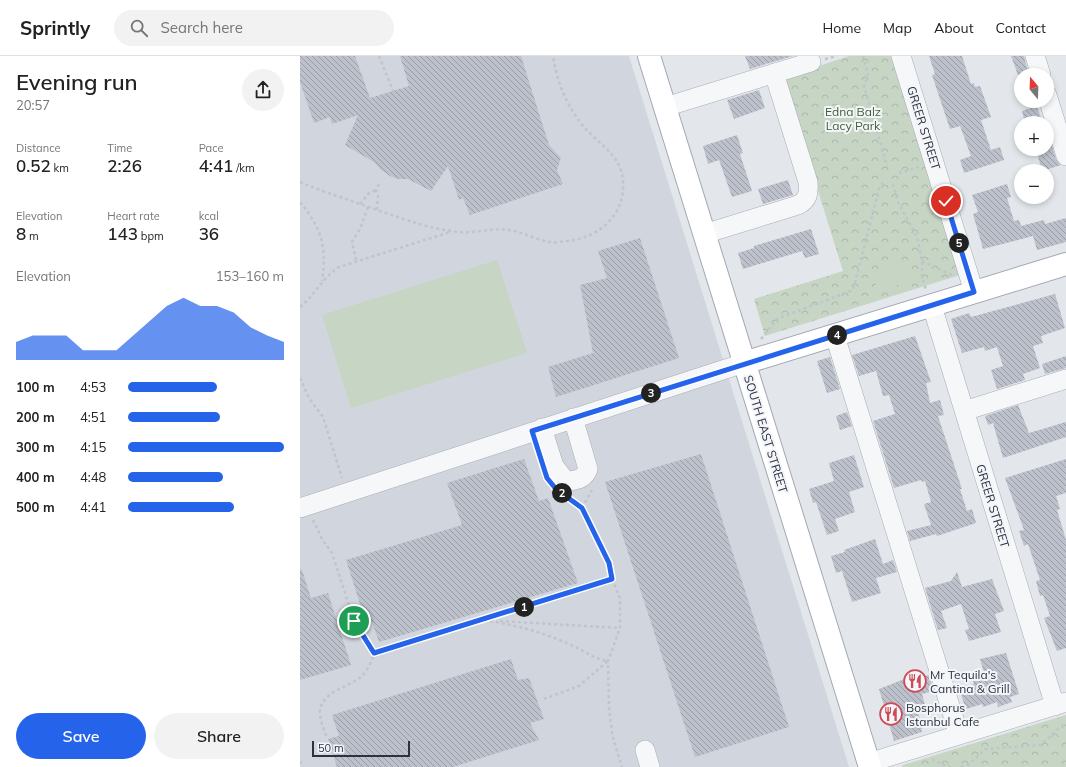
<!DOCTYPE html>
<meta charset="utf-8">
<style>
body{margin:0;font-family:Mulish,sans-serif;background:#f2f2f2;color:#222;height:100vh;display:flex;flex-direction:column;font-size:15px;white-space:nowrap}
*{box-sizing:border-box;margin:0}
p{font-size:13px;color:#767676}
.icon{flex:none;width:22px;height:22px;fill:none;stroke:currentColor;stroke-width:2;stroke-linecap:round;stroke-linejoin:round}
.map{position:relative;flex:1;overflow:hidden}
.sheet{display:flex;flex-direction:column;background:#fff;width:300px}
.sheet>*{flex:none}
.needle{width:26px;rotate:341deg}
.buttons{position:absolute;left:714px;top:12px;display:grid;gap:8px}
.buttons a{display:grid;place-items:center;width:40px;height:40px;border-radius:50%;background:#fff;box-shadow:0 2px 6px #0003;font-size:20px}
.scale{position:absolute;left:12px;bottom:10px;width:98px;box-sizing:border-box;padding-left:4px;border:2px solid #2b3243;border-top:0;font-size:11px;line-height:14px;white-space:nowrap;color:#2b3243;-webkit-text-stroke:3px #f3f5f8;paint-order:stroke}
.pin{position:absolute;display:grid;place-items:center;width:34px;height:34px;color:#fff;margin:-17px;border:2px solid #fff;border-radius:50%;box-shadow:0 1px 4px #0007}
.km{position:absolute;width:20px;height:20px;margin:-10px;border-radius:50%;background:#222;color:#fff;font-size:11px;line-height:20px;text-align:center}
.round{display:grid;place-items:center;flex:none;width:42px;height:42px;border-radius:21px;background:#f2f2f2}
.overview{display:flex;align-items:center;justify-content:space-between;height:68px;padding:0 16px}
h1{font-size:22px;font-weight:600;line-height:30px}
.figures{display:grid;grid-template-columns:repeat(3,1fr);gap:6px;height:68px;padding:4px 16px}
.figures div{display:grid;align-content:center}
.figures b{font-size:17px;font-weight:600}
.figures small{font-size:11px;font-weight:400}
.figures p{font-size:11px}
.chart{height:112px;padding:8px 16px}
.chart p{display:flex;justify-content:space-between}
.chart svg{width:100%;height:72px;margin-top:4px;fill:#2563eb;opacity:.7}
.button{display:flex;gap:8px;margin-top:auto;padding:8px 16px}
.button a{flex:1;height:46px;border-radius:24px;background:#2563eb;color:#fff;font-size:16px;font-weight:600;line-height:46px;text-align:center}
.button a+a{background:#f2f2f2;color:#222}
ul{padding:0 16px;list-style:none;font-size:13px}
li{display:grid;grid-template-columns:64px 48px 1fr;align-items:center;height:30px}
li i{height:10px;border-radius:5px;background:#2563eb}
header{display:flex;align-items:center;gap:24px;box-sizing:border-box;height:56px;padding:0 20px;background:#fff;border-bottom:1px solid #e0e0e0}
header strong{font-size:19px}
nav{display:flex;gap:22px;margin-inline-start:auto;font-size:14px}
.search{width:280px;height:36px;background:#f2f2f2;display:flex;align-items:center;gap:10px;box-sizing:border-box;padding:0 14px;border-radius:22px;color:#767676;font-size:15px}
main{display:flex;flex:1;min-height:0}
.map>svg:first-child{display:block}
.built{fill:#d1d5dd}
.park{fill:url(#park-crowns)}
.pitch{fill:#c7d5c4}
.building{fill:url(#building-back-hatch)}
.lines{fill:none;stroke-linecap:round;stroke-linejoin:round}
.minor-casing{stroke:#a8acb5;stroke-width:20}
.major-casing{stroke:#a2a9b6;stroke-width:24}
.path{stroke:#c1c4ca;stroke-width:2.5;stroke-dasharray:3 3;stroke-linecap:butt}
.minor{stroke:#f6f7f9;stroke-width:19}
.major{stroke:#fff;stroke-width:22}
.route-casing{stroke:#fff;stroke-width:8}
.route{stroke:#2563eb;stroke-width:5}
.labels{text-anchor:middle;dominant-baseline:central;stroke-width:4;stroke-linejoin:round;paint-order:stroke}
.park-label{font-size:12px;fill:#3e5e38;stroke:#f3f5f8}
.street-label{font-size:12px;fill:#2b3243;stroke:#f3f5f8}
.poi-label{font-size:12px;fill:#2b3243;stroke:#f3f5f8;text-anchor:start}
</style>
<header>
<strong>Sprintly</strong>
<div class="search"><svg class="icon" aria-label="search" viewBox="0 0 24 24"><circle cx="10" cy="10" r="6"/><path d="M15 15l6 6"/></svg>Search here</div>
<nav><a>Home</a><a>Map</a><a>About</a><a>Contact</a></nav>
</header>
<main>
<section class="sheet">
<div class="overview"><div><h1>Evening run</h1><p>20:57</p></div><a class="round"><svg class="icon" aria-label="share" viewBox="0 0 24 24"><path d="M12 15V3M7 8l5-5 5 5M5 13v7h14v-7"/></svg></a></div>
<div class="figures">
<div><p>Distance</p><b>0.52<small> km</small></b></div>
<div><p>Time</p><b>2:26</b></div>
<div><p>Pace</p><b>4:41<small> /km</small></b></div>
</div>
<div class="figures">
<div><p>Elevation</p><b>8<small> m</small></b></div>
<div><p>Heart rate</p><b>143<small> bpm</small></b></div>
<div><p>kcal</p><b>36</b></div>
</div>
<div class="chart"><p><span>Elevation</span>153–160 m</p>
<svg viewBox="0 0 160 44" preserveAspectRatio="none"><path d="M0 44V33L10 29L20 29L30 29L40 38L50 38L60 38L70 29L80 20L90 11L100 6L110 11L120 11L130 15L140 24L150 29L160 33V44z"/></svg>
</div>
<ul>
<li><b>100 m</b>4:53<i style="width:57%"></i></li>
<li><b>200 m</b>4:51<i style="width:59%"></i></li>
<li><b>300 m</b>4:15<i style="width:100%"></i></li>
<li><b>400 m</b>4:48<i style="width:61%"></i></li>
<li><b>500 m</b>4:41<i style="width:68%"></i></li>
</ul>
<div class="button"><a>Save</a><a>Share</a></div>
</section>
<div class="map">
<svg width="766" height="711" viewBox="0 0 766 711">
<defs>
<pattern id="park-crowns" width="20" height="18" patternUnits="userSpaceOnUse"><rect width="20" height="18" fill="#c7d5c4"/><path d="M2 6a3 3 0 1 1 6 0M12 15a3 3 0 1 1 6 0" fill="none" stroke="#abb7aa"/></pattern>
<pattern id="building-back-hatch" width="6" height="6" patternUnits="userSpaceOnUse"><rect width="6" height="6" fill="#bdc1cb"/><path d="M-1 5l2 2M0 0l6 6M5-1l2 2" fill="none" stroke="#9a9da6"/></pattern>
</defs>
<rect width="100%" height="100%" fill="#e3e6eb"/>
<!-- built -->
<path class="built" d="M0,0H329L549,711H0Z"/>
<!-- park -->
<path class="park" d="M549,0H592L660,219L465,280L454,243L543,215L483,22Z
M766,659V711H602L603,709Z"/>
<!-- pitch -->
<path class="pitch" d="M197,204L227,297L51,352L22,259Z
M607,204L613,224L578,235L572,215Z"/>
<!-- building -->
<path class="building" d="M0,0H55L70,42L109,30L100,0H221L249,89L261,102L257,114L263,128L170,159L163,142L159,144L148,110L131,135L108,123H98L90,120L80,113L74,106L45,89L58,59L32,68L30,61L14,67L0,26Z
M445,0H493L450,13Z
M629,0H662L671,28L674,27L675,31L680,30L691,61L681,64L691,94L700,91L704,104L664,117L660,104L671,100L660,70L650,73L632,19L635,18Z
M711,0H724L729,19H718Z
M459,34L465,52L434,63L427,44Z
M733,51H737L743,67H725L722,55Z
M748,78L756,103L761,109L742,115L736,93H747Z
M437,79L443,97L440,98L452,135L432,141L419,104L408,108L403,90Z
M488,124L493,139L463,148L458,133Z
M707,128L711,141L707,142L714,165L719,164L721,170L744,164L745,168L766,162V186L737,194L733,180L683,193L673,158L678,156L672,139Z
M511,173L519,198L505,202L502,195L443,213L438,197L454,192V190Z
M340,182L379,302L256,341L248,311L293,297L280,229L307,222L298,195Z
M755,238L765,272L741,280L743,287L733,290L740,312L723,318L725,324L697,333L691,314L703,310L697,291L685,295L684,291L662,297L651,263L669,257L671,261Z
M615,280L631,326L626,327L630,347L640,344L644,359L638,360L662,433H660L667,455L672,453L676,467L637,480L636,478L610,485L607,475L631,469L624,448L631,446L625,425L622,426L621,424L594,432L573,365L595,358L589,339L583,340L576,315L559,320L552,299Z
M766,300V312L745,318L742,308Z
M530,301L540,333L527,337L517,305Z
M718,349L729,377L766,366V381L703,402L693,367L688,369L685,360Z
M547,356L552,370L540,374L536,360Z
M401,398L489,671L395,701L305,426Z
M554,399L564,431L549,436L555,456L535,463L539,475L527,479L516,446L513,447L509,433L534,425L529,407Z
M224,403L239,445L248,442L278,527L79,586L72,566L66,567L46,504L162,469L147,427Z
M766,403V437L756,440L760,453L757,454L766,484V592L757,595L744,562L750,560L743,539L740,540L736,525L740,524L728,488L724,490L719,475L724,474L705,422Z
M575,483L583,508L593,504L597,516L576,522L581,537L552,546L542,515L536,517L531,500L545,496L544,494Z
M0,514H2L11,542L28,537L51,609L0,624Z
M657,516L662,531L692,523L704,555L695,558L701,576L669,585L665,574L669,573L661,548L641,555L647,572L638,574L625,532L651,525Z
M706,597L719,638L710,641L712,646L698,651L697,646L683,651L682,648L666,653L659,633L672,629L674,627L672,623L685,620L680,603Z
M211,603L218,624L229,622L244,663L230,667L239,684L153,711H37L28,683L39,680L32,659Z
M629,619L634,635L622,638L626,652L618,657L623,672L621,673L622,676L594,685L579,633L607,622L608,625Z"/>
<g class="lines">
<!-- minor casing -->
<g class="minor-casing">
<path id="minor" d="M601,0L674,236
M735,0L741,19
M747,39L766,100
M365,51L511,6
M404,178L498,149C508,144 509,137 508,126L474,17
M632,250L755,650
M535,280L659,679
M664,355L766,323
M242,372L254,410L264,423L269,425C278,424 285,422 288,413L273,362
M0,452L444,307
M345,694L350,711
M568,707L766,646"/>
</g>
<!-- major casing -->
<g class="major-casing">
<path id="major" d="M349,0L570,711
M444,307L766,208"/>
</g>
<!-- path -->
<path class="path" d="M79,0L93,35
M563,0L568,18L564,30L587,110
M525,3L537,0
M599,117L619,111
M0,126C18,134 38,140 57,147C90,158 123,172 158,176C175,178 193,171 209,174C223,176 236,184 250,186C254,187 260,186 265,185C297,183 325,161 323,126C322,97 295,87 280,66C265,46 257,25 253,0
M593,128L598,146L617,181L622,205V220L626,234
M0,146C22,173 27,191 22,225
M60,148L69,137L76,134
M77,154L78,140L76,134L80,126
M56,204L52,186L60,173L68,151
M622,205L652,219
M0,251C15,239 23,221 39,211L150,176
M461,283L477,263L553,234L579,133L583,126
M0,322L9,342L23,361L42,422
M267,441L282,452L309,507L312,523L320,542V572L308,605L309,653L313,682L322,711
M282,452L292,434
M13,464L22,483L32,497L54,565L74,597
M184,564C215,569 243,576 271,589C284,594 293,603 308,605L279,630L241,644
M200,565L320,572
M26,680C24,673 21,666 20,659C18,635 50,632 63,619C68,613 72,605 74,597L312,523
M632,703L641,708L651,711
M0,705L2,711
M661,711L668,709L686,693L741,689L760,671L766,668"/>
<!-- minor -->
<use href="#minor" class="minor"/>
<!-- major -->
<use href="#major" class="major"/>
</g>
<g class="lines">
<!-- route casing -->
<g class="route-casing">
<path id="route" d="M54,565L74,597L312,523L309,507L282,452L256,433L247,422L232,375L674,236L646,145"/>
</g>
<!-- route -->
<use href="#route" class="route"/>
</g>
<!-- icons -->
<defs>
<g id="restaurant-ring" transform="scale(1.15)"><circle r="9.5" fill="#f3f5f8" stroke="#cd4b58" stroke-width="1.5"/><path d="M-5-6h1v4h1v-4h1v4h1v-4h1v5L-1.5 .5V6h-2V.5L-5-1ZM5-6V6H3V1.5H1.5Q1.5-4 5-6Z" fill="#cd4b58"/></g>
</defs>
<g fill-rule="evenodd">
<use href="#restaurant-ring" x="615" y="625"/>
<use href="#restaurant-ring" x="591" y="658"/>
</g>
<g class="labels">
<!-- park labels -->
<g class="park-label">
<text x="553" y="55">Edna Balz<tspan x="553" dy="14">Lacy Park</tspan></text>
</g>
<!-- street labels -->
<g class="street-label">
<text transform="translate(624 72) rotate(73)">GREER STREET</text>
<text transform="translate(466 378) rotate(73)">SOUTH EAST STREET</text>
<text transform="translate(693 450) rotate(73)">GREER STREET</text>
</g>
<!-- poi labels -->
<g class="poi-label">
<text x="630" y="618">Mr Tequila's<tspan x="630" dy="14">Cantina &amp; Grill</tspan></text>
<text x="606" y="651">Bosphorus<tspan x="606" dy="14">Istanbul Cafe</tspan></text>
</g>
</g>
</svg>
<div class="buttons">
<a><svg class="needle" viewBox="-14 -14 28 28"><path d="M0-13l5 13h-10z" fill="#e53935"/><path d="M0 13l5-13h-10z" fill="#767676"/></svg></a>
<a>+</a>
<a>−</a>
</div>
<div class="scale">50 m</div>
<div class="pin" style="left:54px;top:565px;background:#1e9e55"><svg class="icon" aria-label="arrive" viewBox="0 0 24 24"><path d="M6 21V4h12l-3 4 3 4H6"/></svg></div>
<div class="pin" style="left:646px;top:145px;background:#d93025"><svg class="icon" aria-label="check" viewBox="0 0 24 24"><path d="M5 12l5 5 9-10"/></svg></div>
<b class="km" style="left:224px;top:551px">1</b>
<b class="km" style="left:262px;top:437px">2</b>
<b class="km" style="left:351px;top:337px">3</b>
<b class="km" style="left:537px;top:279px">4</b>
<b class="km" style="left:659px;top:187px">5</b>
</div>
</main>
